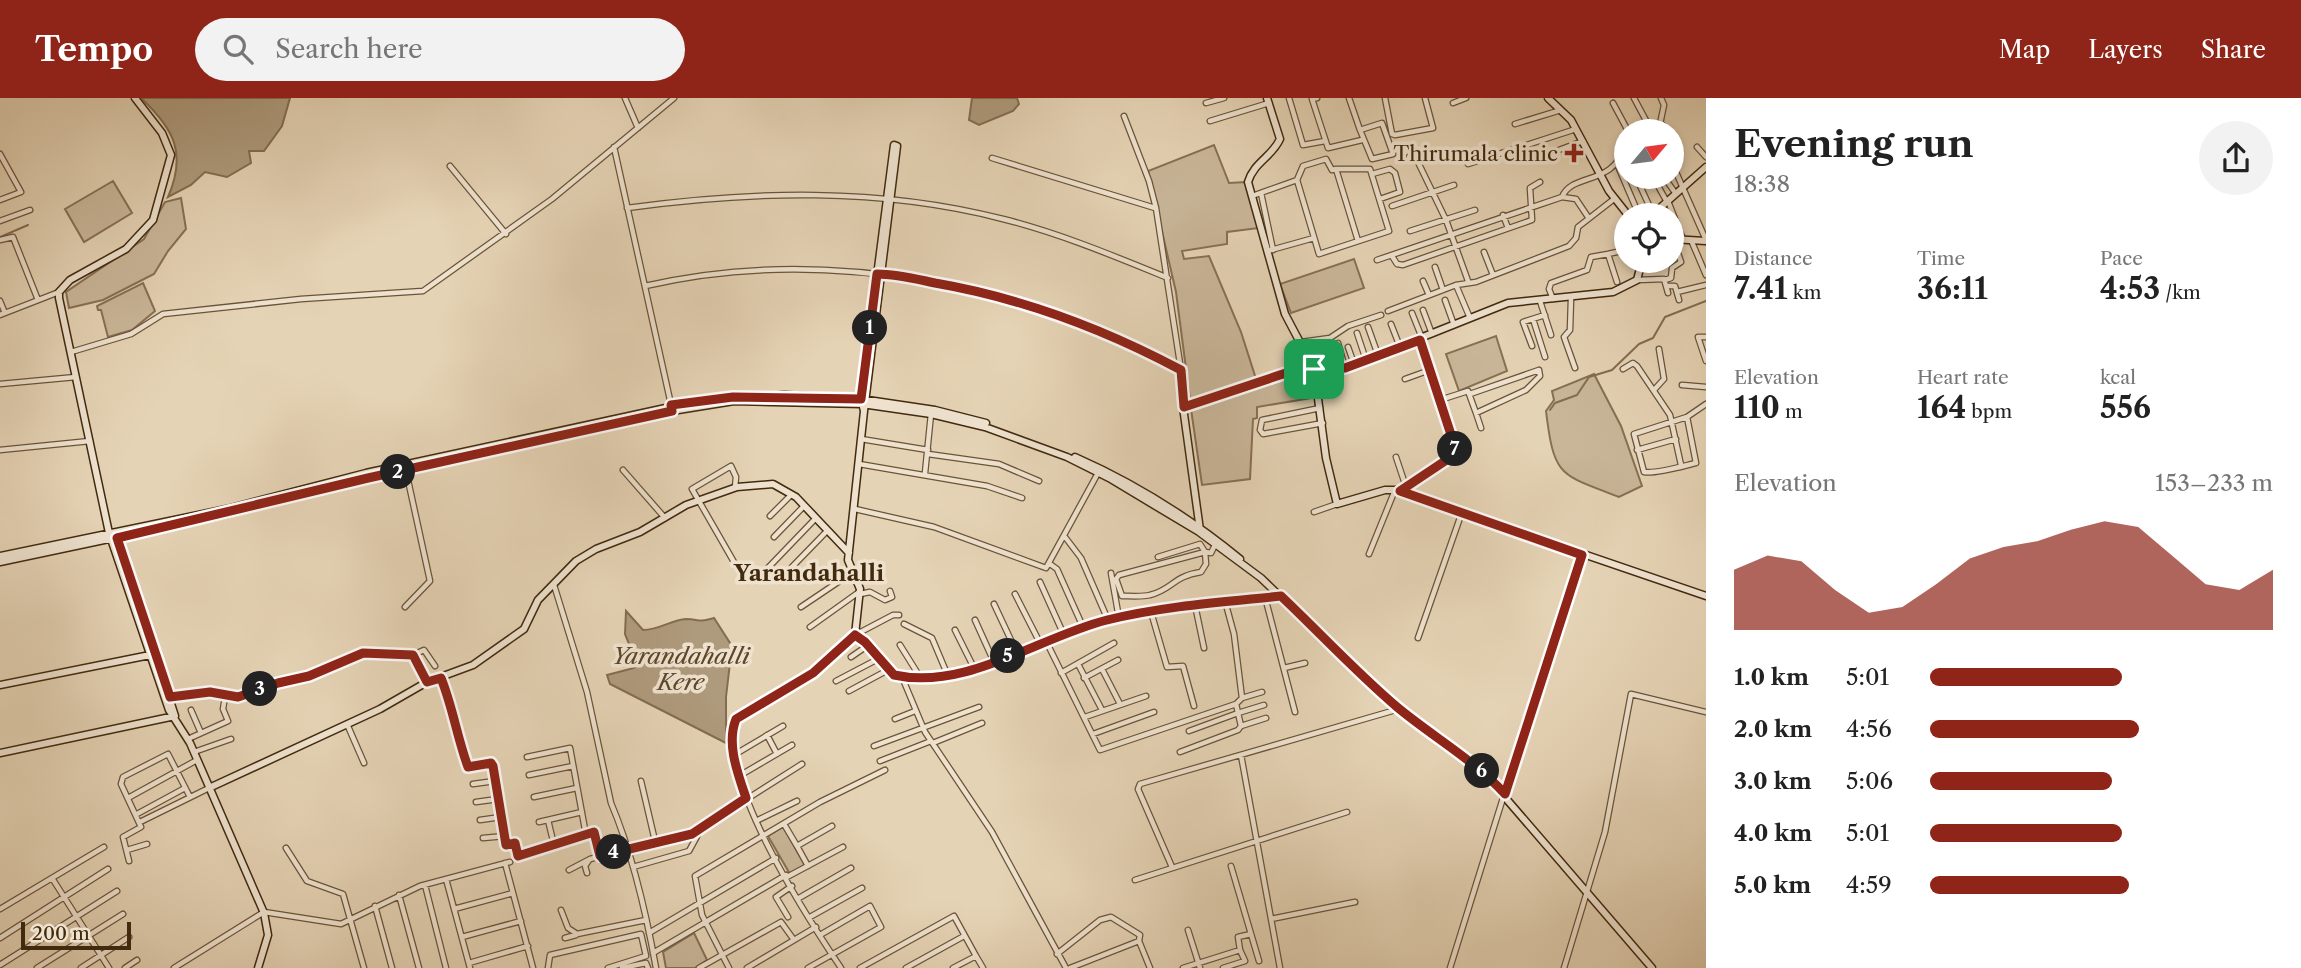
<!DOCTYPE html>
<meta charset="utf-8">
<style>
body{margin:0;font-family:"Libre Caslon Text",serif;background:#f2f2f2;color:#222;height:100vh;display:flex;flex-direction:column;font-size:26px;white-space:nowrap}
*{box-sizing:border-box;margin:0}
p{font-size:23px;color:#767676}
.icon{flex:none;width:38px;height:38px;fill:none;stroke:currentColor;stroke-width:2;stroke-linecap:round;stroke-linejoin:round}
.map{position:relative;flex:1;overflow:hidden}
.details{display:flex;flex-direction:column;background:#fff;width:595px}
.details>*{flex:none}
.needle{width:46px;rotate:61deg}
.tools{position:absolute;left:1614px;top:21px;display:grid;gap:14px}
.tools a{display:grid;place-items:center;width:70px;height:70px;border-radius:50%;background:#fff;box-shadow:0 4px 10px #0003;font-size:35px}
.scale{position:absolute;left:21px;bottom:18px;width:110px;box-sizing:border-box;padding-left:7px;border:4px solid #422a0e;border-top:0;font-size:19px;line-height:24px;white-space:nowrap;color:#422a0e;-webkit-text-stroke:5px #eee2cf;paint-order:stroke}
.pin{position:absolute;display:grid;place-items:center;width:60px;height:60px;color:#fff;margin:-30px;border-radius:14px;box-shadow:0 4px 10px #0006}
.km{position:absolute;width:35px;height:35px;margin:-18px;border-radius:50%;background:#222;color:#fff;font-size:19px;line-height:35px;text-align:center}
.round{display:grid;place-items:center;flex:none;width:74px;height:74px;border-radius:37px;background:#f2f2f2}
.overview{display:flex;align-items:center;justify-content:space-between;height:119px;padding:0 28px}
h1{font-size:38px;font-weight:700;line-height:52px}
.figures{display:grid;grid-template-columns:repeat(3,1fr);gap:10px;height:119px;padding:7px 28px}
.figures div{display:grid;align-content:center}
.figures b{font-size:30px;font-weight:700}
.figures small{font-size:19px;font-weight:400}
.figures p{font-size:19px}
.chart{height:196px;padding:14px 28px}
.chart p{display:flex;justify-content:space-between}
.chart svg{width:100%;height:126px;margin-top:7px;fill:#8f2418;opacity:.7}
ul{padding:0 28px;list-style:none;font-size:23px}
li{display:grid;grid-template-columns:112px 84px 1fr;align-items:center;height:52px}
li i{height:18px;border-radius:9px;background:#8f2418}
header{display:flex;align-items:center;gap:42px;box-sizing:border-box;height:98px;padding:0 35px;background:#8f2418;color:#fff}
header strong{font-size:33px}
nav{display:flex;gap:38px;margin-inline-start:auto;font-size:24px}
.search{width:490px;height:63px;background:#f2f2f2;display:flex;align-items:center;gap:18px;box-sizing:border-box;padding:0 24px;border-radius:38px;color:#767676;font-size:26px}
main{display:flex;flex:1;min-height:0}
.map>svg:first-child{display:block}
.green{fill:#c9b699;stroke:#867054;stroke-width:2}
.water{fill:#ae9a7c;stroke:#836d50;stroke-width:2}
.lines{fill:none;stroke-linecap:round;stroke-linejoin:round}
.stream{stroke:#836d50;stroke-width:2}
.street-casing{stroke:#6b5438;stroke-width:7}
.secondary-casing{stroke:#422a0e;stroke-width:9}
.street{stroke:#eee2cf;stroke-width:4.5}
.secondary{stroke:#eee2cf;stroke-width:6}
.route-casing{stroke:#fff;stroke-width:14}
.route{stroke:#8f2418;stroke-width:9}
.poi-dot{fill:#8f2418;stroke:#eee2cf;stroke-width:2.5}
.labels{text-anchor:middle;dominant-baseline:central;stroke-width:7;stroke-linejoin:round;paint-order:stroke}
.poi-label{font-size:21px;fill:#422a0e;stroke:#eee2cf;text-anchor:end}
.neighbourhood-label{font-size:23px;font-weight:bold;fill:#422a0e;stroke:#eee2cf}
.water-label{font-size:23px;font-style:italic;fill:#5d462a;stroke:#eee2cf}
</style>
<header>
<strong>Tempo</strong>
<div class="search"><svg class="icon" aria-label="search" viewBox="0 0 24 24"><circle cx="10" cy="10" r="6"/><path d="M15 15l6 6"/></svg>Search here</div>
<nav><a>Map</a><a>Layers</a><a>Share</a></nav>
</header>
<main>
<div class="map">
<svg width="1706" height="870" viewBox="0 0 1706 870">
<rect width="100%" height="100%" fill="#e5d3b5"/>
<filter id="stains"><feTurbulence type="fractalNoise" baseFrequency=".00286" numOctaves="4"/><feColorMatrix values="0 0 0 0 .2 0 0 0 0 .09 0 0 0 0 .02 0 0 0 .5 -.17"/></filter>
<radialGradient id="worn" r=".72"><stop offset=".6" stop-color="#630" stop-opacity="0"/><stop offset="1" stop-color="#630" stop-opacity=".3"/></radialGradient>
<!-- green -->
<path class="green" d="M1214,47L1229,85L1246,84L1259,130L1227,134V146L1182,153L1184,161L1209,158L1241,234L1256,281L1197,302L1190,301L1176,194L1148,73Z
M113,83L132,115L84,144L65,111Z
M181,100L186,131L168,153L154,176L103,202L69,210L66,194L144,141L165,104Z
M1354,161L1364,190L1291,215L1280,186Z
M143,185L155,213L132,232L108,239L101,212H98L97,208Z
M1496,238L1507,273L1459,293L1446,256Z
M1301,276H1309L1312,300L1257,309V320L1253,321L1250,381L1202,387L1191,311Z
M1594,276L1621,328L1642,388L1619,399C1560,376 1554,380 1546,313L1554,302L1552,293Z
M783,729L805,767L790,776L768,738Z
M694,835L707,862L695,870H666L663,854Z"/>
<!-- water -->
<path class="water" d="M141,0H290L282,28L264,53H249L251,65L227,79L205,74L191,87L168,99C187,55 174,31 141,0Z
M972,0H1017L1019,6L1013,13L979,27L969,22Z
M626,513L643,532C659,532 671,522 686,521C700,521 696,525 714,520L732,548L726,599V645L610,586L607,577L634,570L635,561L625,536Z"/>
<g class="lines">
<!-- stream -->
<path class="stream" d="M0,139L28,127
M1550,312L1555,305L1577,297L1589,279L1612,272L1639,246L1653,240L1665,219L1706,203"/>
<!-- street casing -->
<g class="street-casing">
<path id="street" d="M625,0L638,30
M1289,0L1303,47L1325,43
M1317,0L1312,1L1328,50L1362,42
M1349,0L1360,32
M1385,0L1392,36L1395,37L1433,30L1425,0
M1634,0L1650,30
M1206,5L1224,0
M1453,5L1466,0
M1613,5L1628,33
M1124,18L1149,83L1156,110L1181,272L1183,309
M1210,23L1269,5
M1382,25L1393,56L1372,61L1360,32Z
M1515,26L1561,12
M1660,26L1664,7L1661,0
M1643,33L1662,26L1664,33
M614,49L672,311
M1697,49L1706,59
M0,56L21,94L0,102
M1409,59L1416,60L1446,122L1468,183
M1540,59L1583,43
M992,60L1155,110
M1450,62L1465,57L1468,66L1576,31
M1671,63L1706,142
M450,68L506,136
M1618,68L1639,117
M1336,71H1370L1389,133L1319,156L1297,82L1303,68L1326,61L1332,72L1336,71L1358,143
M1372,76L1390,71L1395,75L1400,94L1380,101
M1636,79L1653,116
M1653,79L1667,104
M1664,79L1676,96
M1261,95L1273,152
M1252,98L1297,82
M1562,99C1573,73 1614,90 1626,45
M1668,103L1683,141
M1392,108L1454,87
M627,110C752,93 879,89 1003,121C1059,135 1114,158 1168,180
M1503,117L1508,130
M0,123L30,112
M1410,133L1475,112
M1621,133L1626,142
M0,142L13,139L38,202
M1691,142L1706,177
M1271,152L1314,140
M1484,154L1493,177
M1392,158L1397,166L1403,167L1532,122L1530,90L1540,84
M1377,162L1562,99L1576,101L1588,119
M1435,169L1443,192
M1637,182L1664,181L1668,195
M1665,182L1671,180L1672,170L1681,164L1673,141
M1423,183L1429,197
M1617,184L1608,156L1626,152
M645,188C827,146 1018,187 1181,272
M1667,188H1675L1679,202
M1677,194L1706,187
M1553,201L1549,191L1551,185L1587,172L1591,159L1608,156
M1571,201L1570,232L1564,239L1575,270
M1445,202L1454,227
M0,203L5,215
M1540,203L1551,237
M1423,212L1432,236
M1388,213L1456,187
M1412,215L1422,240
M0,217L59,194
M1470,220L1456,187L1476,184L1569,148L1576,140L1578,129L1614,101
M1533,221L1545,259
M1391,226L1400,249
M1368,229L1378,257
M1357,235L1366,262
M1706,239H1698L1706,263
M1301,244L1330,240L1348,228L1381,217
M1338,245L1345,270
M1532,248L1523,224L1545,217
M1348,249L1354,266
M1322,250L1327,270
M71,254L131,236L163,216L301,201L423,193L552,101L674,0
M1623,271L1633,265L1637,268L1670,317L1681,367
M1405,281L1430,272
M0,286L76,279
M1682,287L1706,289
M1654,292L1664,281L1659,251
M1470,296L1539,272
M1440,302L1468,293L1476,315L1526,292L1540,278L1539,272
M1320,310L1262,322L1260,332L1263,336L1323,325
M1476,315L1481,330
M1687,319L1696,365C1683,368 1657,376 1644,374L1634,336L1687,319L1706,306
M861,341L928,352
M0,352L90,343
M1637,352L1676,341
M928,356L999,366L1039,383
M1396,359L1406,389
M859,366L987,388L1022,400
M623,372L665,420
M925,375L931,316
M735,389L736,379L731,368L692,391L742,478
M1400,393L1456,355L1420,242
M855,411L934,429L1046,470L1098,375
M1314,414L1337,406
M770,418L791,397
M774,439L804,408
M1065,439L1081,460L1108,522
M1369,456L1395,392
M1158,459L1200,446L1205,454L1119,477L1116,481L1122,498C1130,498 1143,499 1150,497C1172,492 1173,478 1201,474L1206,466L1205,454L1211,455L1215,447
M1050,466L1057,471L1083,529
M792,469L826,434
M765,473L815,421
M1111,475L1119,520
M1040,484L1063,535
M554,487L587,594L611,705C633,757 646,814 656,870
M860,496L870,494L885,502L892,499L890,493
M1015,496L1040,545
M1265,499L1295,614
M994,506L1017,555
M1195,507L1204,550
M405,509L430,483L406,373
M801,509L853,474
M1151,514L1167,569L1183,568L1194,608
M975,522L994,564
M904,526L932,540L948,578
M810,529L859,494
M955,532L975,572
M1418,540L1462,414
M1046,543L1100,652L1236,606L1242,600L1234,536L1225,503
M900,547L920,579
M413,557L424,552L435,568
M851,559L867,548
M1078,566L1102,612
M1284,570L1305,565
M1102,571L1120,606
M1061,575L1114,545
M902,579L925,634L992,734L1066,870
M441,580L455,615L457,642L468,669L491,665L493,668L506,747L515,745L518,758L594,734L600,758
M1084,580L1118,562
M836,583L878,561
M849,593L888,572
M170,599L210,594L238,599L278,585L309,578L363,555L413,557L427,584
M1242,600L1262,594
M191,612L201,635
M1085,619L1146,598
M895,621L915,613
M347,626L364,665
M1241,628L1266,620
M1189,633L1238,615L1236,606
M1093,636L1154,614
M767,637L777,656
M188,641L228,623L223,611L225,599
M933,645L982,625
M874,648L979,609
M194,654L231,641
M1180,654L1238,632L1241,628L1238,615L1264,607
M734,657L783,628
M1241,657L1280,870
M527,659L570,650L586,737
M880,663L931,643
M529,677L573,668
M739,678L792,647
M641,683L655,743
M473,686L495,683
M534,699L577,690
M128,700L197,662
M476,704L498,701
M137,716L185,690
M480,722L501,719
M548,722L554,747
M756,723L797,703
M140,724L209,690
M539,724L582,714
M784,726L797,748
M483,740L505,738
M104,749L52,780L109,870
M286,750L307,783L343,796L364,870
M127,752L147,746
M129,763L123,739L141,729L121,686L123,679L168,656L190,699
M505,765L533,870
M808,768L797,748L832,728
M1231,768L1259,863
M633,769L689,753L701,731
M1172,769L1138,691L1140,686L1399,611
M569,772L590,761L692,736L802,666
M587,775L585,768L589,762
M787,779L843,749
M446,781L470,870
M1135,782L1347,714
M425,787L446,870
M399,797L419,870
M799,800L851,770
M375,808L392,870
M0,811L52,780
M454,811L513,795
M561,812L568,830L577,836L646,822
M788,819L776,799L792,788
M810,819L862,790
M1271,821L1355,804
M1188,832L1200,870
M649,835L776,760
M462,839L521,823
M0,840L108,771
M565,840L576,837
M1240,852L1238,839L1251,836
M653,855L786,777
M1057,856L1100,822L1111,819L1140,837L1139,843L1150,870
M976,858L983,870
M469,865L528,848
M0,867L117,793
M37,870L123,816
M81,870L129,839
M125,870L137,862
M174,870L264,814L341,826L420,788L510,764
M548,870L550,857L641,836L646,858L608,870
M622,870L646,865L648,870
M699,870L781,824L794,842
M729,870L702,817L695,778L820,704L885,672
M747,870L816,829
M808,870L881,829L870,808L820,837
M841,870C808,821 715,678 736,621L813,575L855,537L893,517H899
M860,870L954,818L976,858L953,870
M906,870L964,838
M1070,870L1139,843
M1183,870L1240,852L1245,863L1223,870
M1450,870L1503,700
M1564,870L1605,734L1631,596L1706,614"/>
</g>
<!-- secondary casing -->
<g class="secondary-casing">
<path id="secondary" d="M135,0L162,35L171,57L153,122L126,151L70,182L59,194V200L109,435L169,612L190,645L264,815L268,837L258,870
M1267,0L1280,41C1272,59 1254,64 1248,84L1285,216L1314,271L1326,360L1337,406L1385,392H1396L1706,498
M1548,0L1571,22L1609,93L1628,117
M894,47L897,48L864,313L861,301Z
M1652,117L1706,69
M1671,141L1706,143
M864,313L848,462L860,491L855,537L894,577C968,593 1038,540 1107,522C1164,508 1223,503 1281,498
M1075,359C1134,385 1190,420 1240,461
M1200,432L1183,309L1292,273L1345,270L1508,205L1613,194L1637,182L1642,163
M116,437L175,618
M0,458L227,411L366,375L698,303L784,297L861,301L935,312L986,325
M0,464L227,416L368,380L672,313L734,303L862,306L931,316L985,329L1067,359L1109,380L1199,434L1261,480L1383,597L1484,675L1652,870
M0,587L155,556
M0,655L175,618
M209,690L380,611L427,584L473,567L524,531L538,502L576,463L596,451L640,434L686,407L737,389L773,386L796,399L849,455
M1505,696L1582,457"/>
</g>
<!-- street -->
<use href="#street" class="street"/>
<!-- secondary -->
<use href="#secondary" class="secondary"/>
</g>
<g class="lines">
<!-- route casing -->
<g class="route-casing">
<path id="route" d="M877,176C897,176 916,181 935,185C1022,200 1104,231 1181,272L1184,309L1292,273L1345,270L1420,242L1457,355L1400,393L1582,457L1505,696C1473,661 1433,639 1397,609C1356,574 1320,535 1281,498C1223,504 1164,508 1107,522C1039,539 966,593 894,577L865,544L855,537L813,575L736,621C726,646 738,676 746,700L692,736L600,758L594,734L518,758L515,745L506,747L493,668L491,665L468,669C457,639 453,610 441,580L427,584L413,557L363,555L309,578L278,585L238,599L210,594L170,599L117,440L368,380L672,313L671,307L733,299L861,301Z"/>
</g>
<!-- route -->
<use href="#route" class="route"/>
</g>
<!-- markers -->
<path class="poi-dot" d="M1570.5 44.5h7v7h7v7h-7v7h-7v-7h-7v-7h7z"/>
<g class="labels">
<!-- poi labels -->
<g class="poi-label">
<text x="1558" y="55">Thirumala clinic</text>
</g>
<!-- neighbourhood labels -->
<g class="neighbourhood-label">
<text x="809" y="475">Yarandahalli</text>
</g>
<!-- water labels -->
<g class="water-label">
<text x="681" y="558">Yarandahalli<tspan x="681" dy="26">Kere</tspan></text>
</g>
</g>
<rect width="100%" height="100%" filter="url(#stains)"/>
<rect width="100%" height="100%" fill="url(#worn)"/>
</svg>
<div class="tools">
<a><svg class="needle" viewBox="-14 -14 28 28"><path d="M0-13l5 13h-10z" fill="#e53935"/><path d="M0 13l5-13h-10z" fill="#767676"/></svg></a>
<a><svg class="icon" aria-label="locate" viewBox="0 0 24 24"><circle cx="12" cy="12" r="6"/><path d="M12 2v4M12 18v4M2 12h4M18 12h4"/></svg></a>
</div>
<div class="scale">200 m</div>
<div class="pin" style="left:1314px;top:271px;background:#1e9e55"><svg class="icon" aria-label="arrive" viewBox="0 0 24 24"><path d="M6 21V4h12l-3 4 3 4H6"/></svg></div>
<b class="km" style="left:870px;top:230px">1</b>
<b class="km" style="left:398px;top:374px">2</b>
<b class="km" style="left:260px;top:591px">3</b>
<b class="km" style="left:614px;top:754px">4</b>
<b class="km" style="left:1008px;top:558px">5</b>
<b class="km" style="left:1482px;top:673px">6</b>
<b class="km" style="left:1455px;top:351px">7</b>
</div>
<section class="details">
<div class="overview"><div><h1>Evening run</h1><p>18:38</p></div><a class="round"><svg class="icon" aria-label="share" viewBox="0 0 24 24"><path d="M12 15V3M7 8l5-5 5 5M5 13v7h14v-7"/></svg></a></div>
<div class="figures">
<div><p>Distance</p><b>7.41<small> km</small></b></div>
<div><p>Time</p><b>36:11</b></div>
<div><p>Pace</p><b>4:53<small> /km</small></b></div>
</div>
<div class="figures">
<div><p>Elevation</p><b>110<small> m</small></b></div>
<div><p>Heart rate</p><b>164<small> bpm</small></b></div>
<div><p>kcal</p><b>556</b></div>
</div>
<div class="chart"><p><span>Elevation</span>153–233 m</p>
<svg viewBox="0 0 160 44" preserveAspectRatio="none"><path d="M0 44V23L10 18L20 20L30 30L40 38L50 36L60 28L70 19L80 15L90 13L100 9L110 6L120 8L130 18L140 28L150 30L160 23V44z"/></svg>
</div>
<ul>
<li><b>1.0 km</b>5:01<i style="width:56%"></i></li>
<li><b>2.0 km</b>4:56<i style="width:61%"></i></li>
<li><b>3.0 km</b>5:06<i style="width:53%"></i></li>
<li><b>4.0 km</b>5:01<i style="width:56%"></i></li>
<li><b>5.0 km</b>4:59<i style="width:58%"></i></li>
</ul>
</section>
</main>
